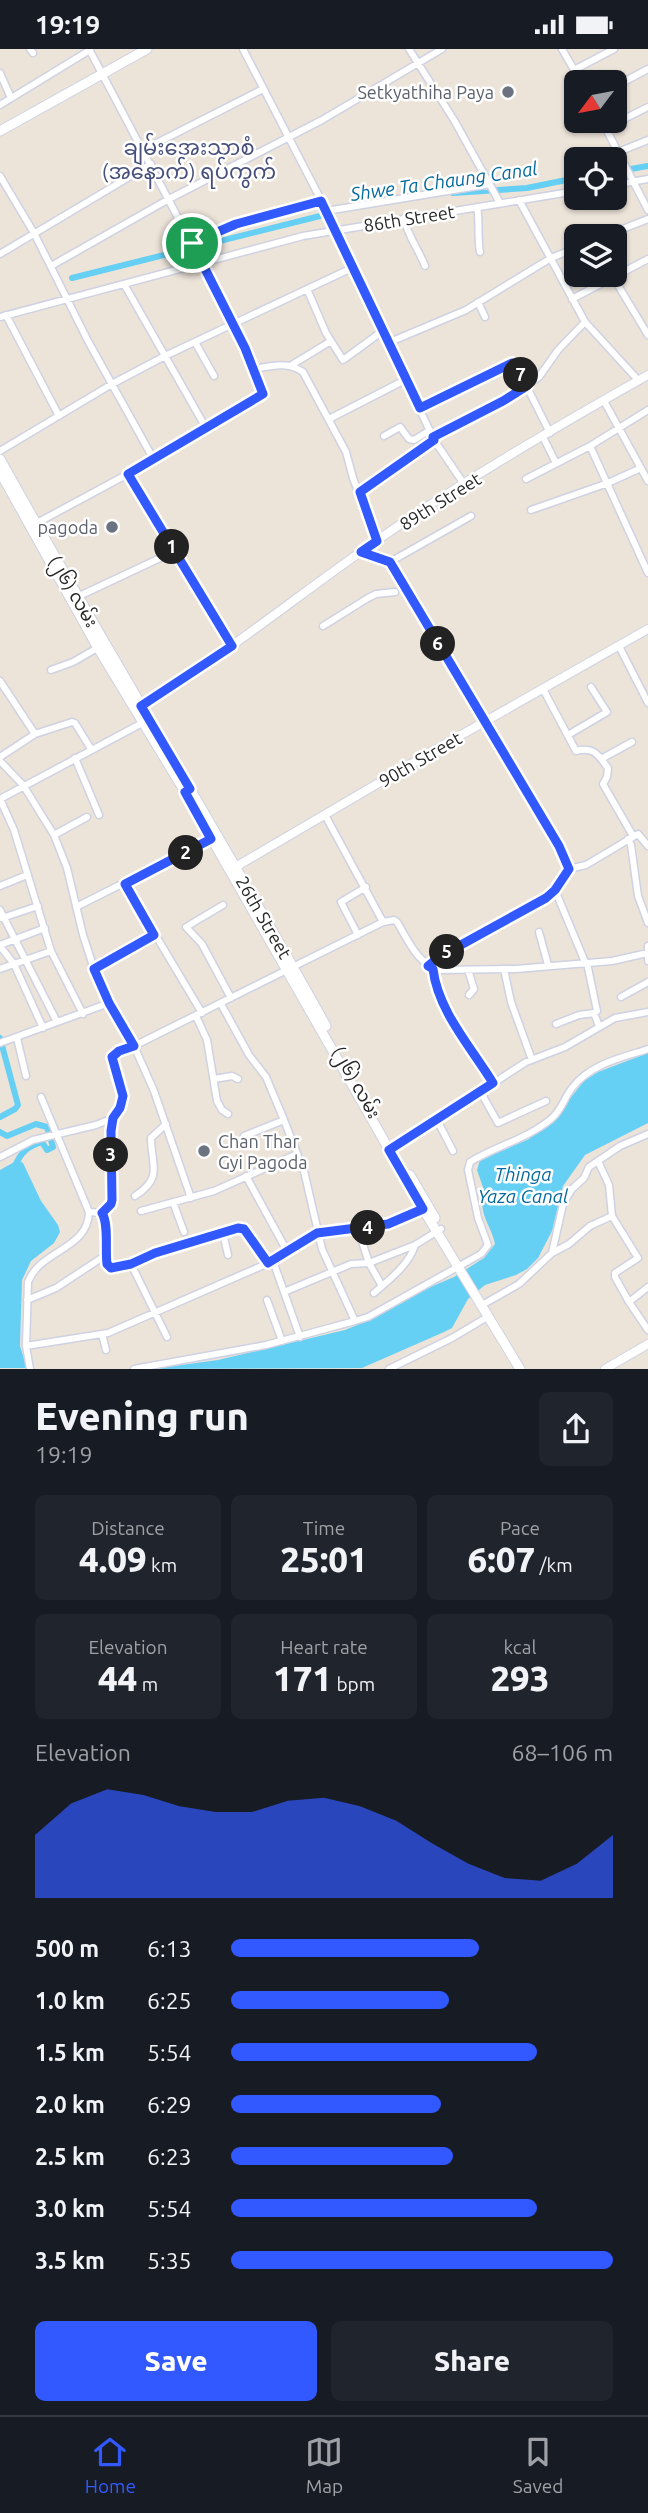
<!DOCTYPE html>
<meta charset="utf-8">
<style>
body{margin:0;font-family:Ubuntu,"Noto Sans Myanmar",sans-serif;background:#20242c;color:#f1f3f6;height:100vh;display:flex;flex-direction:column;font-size:26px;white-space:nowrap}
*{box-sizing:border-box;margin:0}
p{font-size:23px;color:#9ea1a6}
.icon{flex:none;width:38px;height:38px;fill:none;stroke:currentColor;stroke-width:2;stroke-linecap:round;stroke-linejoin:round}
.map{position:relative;height:1320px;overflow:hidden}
.side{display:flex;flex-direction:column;background:#171b24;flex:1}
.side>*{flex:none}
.needle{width:46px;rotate:238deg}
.buttons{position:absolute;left:564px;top:21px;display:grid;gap:14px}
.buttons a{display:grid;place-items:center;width:63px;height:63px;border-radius:10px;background:#171b24;box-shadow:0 2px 5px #0004;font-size:35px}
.pin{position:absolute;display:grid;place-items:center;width:60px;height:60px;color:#fff;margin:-30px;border:4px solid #fff;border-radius:50%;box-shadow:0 2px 7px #0007}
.km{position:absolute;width:35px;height:35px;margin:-18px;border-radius:50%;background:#222;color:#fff;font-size:19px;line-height:35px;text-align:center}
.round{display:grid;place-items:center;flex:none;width:74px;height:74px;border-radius:10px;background:#20242c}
.headline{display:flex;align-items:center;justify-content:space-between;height:119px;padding:0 35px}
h1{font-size:38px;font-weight:800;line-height:52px}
.figures{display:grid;grid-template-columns:repeat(3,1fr);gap:10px;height:119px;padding:7px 35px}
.figures div{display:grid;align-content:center;border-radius:10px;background:#20242c;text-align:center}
.figures b{font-size:35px;font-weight:800}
.figures small{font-size:19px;font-weight:400}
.figures p{font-size:19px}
.chart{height:196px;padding:14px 35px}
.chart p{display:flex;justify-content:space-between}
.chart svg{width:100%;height:126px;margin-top:7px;fill:#3259ff;opacity:.7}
.action{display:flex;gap:14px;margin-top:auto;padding:14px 35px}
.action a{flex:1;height:80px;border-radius:10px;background:#3259ff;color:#fff;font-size:28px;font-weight:800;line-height:80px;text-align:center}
.action a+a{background:#20242c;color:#f1f3f6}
ul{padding:0 35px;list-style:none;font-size:23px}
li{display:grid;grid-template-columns:112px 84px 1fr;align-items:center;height:52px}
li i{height:18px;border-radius:9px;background:#3259ff}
.status{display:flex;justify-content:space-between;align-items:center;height:49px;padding:0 35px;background:#171b24;direction:ltr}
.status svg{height:19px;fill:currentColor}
.tabs{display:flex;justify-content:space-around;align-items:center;height:98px;border-top:2px solid #363941;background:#171b24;font-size:19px;color:#9ea1a6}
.tabs a{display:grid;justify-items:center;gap:4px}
.tabs .on{color:#3259ff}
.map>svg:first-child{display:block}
.water{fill:#65cff4}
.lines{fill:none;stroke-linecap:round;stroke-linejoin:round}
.canal{stroke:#65cff4;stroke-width:6}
.minor-casing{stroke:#ced2e2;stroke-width:9}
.tertiary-casing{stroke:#ced2e2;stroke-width:10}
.secondary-casing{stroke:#ced2e2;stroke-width:11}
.minor{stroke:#fff;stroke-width:6}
.tertiary{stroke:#fff;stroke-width:8}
.secondary{stroke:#fff;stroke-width:9}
.route-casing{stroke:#fff;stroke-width:14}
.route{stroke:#3259ff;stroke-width:9}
.worship-dot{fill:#6b7280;stroke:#fff;stroke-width:2.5}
.labels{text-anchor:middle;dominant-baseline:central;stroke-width:5;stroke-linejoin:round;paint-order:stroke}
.worship-label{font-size:18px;fill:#5b616d;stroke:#fff;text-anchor:end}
.street-label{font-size:18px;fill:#282828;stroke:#fff}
.water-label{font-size:19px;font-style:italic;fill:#066a9e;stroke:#fff}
.quarter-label{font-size:21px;fill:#47507b;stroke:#fff}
</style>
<div class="status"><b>19:19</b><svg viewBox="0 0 49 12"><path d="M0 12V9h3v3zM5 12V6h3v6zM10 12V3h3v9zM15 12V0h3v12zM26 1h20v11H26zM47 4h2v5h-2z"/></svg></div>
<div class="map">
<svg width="648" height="1320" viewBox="0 0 648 1320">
<rect width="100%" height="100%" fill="#ece3d9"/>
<!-- water -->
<path class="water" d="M648,1004V1074L585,1106L563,1137L552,1182L538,1209L527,1220L516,1226L485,1236L468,1250L452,1279L444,1283L362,1319L152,1320L218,1311L345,1281L374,1269L428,1239L454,1228L484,1209L495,1195C492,1178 476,1162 485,1144L477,1121L480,1111L529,1090L552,1072L584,1032L598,1023Z
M18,1111L23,1114L41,1152L58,1176L60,1183L54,1194L31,1212L22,1231L20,1297L27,1319H0V1121Z"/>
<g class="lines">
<!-- canal -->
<path class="canal" d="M614,123L648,117
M453,144L527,139L576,129
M72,229L332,164
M0,989L18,1056L15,1060L0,1068
M0,1083L7,1087L36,1075L47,1078L53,1098L47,1101L42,1093C27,1098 21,1103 15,1117"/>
<!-- minor casing -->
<g class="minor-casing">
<path id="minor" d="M30,0L33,4
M243,0L336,180L434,391L464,435
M409,0L454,71L500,154
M562,0L581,33
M574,21L614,0
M0,24L11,49
M614,38L648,20
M0,56L90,1
M602,72L648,161
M606,79L648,58
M143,101L263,40
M618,103L648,91
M0,127L34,184L88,292L154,411
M614,136L648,130
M519,151L585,273L639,332
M477,158C480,173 477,187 480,203
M326,162L490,135
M404,169C407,186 419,201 425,217
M605,187L648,170
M192,194L236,175L321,152
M0,205L151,115
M51,217L169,150L322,71L442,0
M613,228L648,286
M124,235L206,379
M307,240L326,284L343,311L384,281
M572,250L648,210
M478,253L485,268
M6,266L59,367
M0,268L303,187L576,142
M195,293L214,327
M390,293L466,261L551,209L576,199
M290,317L331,292
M254,320C271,317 288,312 303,323L346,403L353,429L377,492
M604,352L648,432
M420,359L512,315L519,322L550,384
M648,361L590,397L648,524
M329,370L407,330
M384,387L400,378L409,390L414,391L430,381
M543,388L556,414
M433,389L503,352L539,328L558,301L585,273
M0,402L112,335L165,307L354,218
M128,425L232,597
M526,430L590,397
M360,443L434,391
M531,461L608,434L641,419
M35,475L154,411L263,345L245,299L194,199L89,0
M361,503L390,513L559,797L569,820
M390,513L471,467
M75,549L175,502
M323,577L368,549L376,545L395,543
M619,597L648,654
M51,621L73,613L99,598
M0,632L35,685
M543,640L576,702C594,697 598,706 608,719L607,728L603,735L633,787
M568,686L607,663L591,638
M0,708L35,685L72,673L75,674L91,700
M75,709L99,766
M601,710L632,693
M0,712L23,736L54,786L67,819L83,886L94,920L109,954L134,997L383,873L394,871L397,873C408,891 418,916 440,921L516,920L612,912L648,904
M0,750L14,781L51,902L83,965
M0,750L146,672
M325,766L383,873
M54,786L87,768
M628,790L631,796L638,847L648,874
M125,835L202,964
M0,837L27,826
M555,841L585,913
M223,856L186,878L202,895L231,949
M76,858L215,788
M0,861L57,973
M2,869L38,857
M539,883L548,916
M358,886L341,853L366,838
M0,896L45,879
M0,897L14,915L43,979
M648,897V912
M587,914L597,962L594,964L599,977
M428,917L439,908L546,849L555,841L569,820L586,816L638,785L648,797
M0,920L51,902
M94,920L154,886
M433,920L441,951L493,1034
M504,920L511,953L532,1011
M468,921L474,940L469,946
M621,948L648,933
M221,955L249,1006L266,1028L284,1071L304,1122L322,1200L355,1272
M196,967L207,991L217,1052L222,1061L228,1065
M556,975L579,966L594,964
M17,989L26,1027
M0,994L109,954
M214,1030L232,1027L238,1030
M480,1042L498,1074L546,1052
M437,1071L453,1102
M244,1087L284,1071
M389,1102L526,1013L565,998L615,969L648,963
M0,1108L33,1091L96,1076L113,1069L120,1059L123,1047L112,1008L119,1002L134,997L154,1042L191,1149
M598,1112L609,1136L612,1167
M246,1127L287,1202
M135,1147C164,1128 151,1116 151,1089L166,1075
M173,1153L184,1183
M141,1162L214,1142L297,1105
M89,1163L102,1164L105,1167L106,1211L111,1219L131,1215L155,1204L238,1179L244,1180L268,1214
M102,1164L111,1155L112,1151L113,1069
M358,1180L369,1214L382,1237
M223,1184L228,1206
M552,1204L569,1195L590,1177L612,1167L638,1209L615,1224V1228L629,1253
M273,1212L300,1288
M131,1215L167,1288
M648,1238L629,1253L648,1281
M284,1243L351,1215L369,1214L415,1196
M374,1244C389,1231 409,1216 415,1196L441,1180
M27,1251L56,1239L106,1206
M267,1251L282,1292
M482,1256L519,1235L552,1204L563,1155L572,1140L584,1129L589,1118L620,1097L648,1085
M102,1285L106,1301
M26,1297L108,1284L273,1212L317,1184L389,1175L427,1158
M30,1320L26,1297L28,1233C41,1200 88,1201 89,1163L41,1048
M134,1320L266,1296L355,1272L368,1268L481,1205L488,1196L478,1169L468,1121L470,1113C496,1097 527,1090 551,1070C562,1061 564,1049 572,1039C590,1015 621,1009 648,1000
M389,1320L452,1289L489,1267"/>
</g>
<!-- tertiary casing -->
<g class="tertiary-casing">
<path id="tertiary" d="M138,659C221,609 297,547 376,492C463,432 556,378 648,326
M232,820L440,698L648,580
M605,1320L648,1295"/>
</g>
<!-- secondary casing -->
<g class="secondary-casing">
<path id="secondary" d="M0,82L147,0
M0,410C106,601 220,786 326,977
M0,423L98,599L185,743L423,1160L520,1320
M410,1126L435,1169"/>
</g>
<!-- minor -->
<use href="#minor" class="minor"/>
<!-- tertiary -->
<use href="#tertiary" class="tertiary"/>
<!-- secondary -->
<use href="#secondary" class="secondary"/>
</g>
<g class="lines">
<!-- route casing -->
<g class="route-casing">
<path id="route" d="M321,152L420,359L512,314L517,317L527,337L503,352L433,388L434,391L360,443L377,492L361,503L390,513L559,797L569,820L555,841L546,849L439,908L428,917L433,920C438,962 471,998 493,1034L389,1101L423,1160L388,1175L317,1184L268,1214L244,1180L238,1179L155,1204L131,1215L111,1219L107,1215C105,1201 109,1175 102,1164L111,1155L112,1151L111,1082L113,1069L120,1059L123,1047L112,1008L119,1002L134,997L109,954L94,920L154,886L125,835L211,790L185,743L190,740L141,657L232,597L128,425L263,345L245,299L192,194L236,175Z"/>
</g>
<!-- route -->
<use href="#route" class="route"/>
</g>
<!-- markers -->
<g class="worship-dot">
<circle cx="508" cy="43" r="7"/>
<circle cx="112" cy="478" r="7"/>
<circle cx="204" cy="1102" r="7"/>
</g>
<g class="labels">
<!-- worship labels -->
<g class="worship-label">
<text x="494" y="43">Setkyathiha Paya</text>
<text x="98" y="478">pagoda</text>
<text x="218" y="1092" text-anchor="start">Chan Thar<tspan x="218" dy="21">Gyi Pagoda</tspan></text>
</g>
<!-- street labels -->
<g class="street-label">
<text transform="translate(409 169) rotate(-9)">86th Street</text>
<text transform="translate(440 452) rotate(-32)">89th Street</text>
<text transform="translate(74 542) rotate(60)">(၂၆) လမ်း</text>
<text transform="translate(420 710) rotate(-30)">90th Street</text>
<text transform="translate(264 868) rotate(60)">26th Street</text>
<text transform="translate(357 1033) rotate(61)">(၂၆) လမ်း</text>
</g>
<!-- water labels -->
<g class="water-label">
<text transform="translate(444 132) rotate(-8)">Shwe Ta Chaung Canal</text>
<text x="523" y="1125">Thinga<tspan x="523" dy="22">Yaza Canal</tspan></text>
</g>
<!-- quarter labels -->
<g class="quarter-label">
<text x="189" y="98">ချမ်းအေးသာစံ<tspan x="189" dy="24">(အနောက်) ရပ်ကွက်</tspan></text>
</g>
</g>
</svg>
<div class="buttons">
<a><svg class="needle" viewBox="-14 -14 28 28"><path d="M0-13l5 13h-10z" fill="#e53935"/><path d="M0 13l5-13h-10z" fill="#9ea1a6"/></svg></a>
<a><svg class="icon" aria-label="locate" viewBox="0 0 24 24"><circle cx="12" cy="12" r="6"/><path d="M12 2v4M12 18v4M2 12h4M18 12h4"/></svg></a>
<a><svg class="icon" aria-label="layers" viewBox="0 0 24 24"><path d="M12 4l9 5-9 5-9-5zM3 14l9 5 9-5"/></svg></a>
</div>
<div class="pin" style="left:192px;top:194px;background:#1e9e55"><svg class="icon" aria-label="arrive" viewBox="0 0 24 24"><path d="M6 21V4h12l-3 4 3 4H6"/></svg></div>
<b class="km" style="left:172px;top:498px">1</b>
<b class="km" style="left:186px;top:804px">2</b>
<b class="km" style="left:111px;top:1106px">3</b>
<b class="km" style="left:368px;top:1179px">4</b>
<b class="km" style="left:447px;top:903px">5</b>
<b class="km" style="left:438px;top:595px">6</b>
<b class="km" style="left:521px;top:326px">7</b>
</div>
<section class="side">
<div class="headline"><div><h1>Evening run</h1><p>19:19</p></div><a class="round"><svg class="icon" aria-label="share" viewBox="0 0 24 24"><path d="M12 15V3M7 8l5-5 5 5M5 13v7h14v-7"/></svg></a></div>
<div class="figures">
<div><p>Distance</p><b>4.09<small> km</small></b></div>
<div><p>Time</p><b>25:01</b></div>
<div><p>Pace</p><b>6:07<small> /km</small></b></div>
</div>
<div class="figures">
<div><p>Elevation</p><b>44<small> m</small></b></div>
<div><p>Heart rate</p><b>171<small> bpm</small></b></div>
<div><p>kcal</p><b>293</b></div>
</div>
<div class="chart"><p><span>Elevation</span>68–106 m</p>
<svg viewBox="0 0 160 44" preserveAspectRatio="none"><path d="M0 44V22L10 11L20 6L30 8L40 12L50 14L60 14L70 10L80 9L90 12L100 17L110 25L120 32L130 37L140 38L150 32L160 22V44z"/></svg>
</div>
<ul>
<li><b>500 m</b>6:13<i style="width:65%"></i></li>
<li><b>1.0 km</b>6:25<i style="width:57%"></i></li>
<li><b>1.5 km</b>5:54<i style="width:80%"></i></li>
<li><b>2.0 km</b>6:29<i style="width:55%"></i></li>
<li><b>2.5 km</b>6:23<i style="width:58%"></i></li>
<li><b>3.0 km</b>5:54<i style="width:80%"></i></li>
<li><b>3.5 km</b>5:35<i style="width:100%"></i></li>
</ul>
<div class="action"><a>Save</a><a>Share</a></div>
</section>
<nav class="tabs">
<a class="on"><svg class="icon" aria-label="home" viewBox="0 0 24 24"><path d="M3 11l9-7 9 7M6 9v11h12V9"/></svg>Home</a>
<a><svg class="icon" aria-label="map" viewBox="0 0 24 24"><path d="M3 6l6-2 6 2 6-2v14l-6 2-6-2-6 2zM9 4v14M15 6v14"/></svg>Map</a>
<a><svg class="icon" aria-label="saved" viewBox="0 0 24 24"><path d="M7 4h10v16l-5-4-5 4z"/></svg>Saved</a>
</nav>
